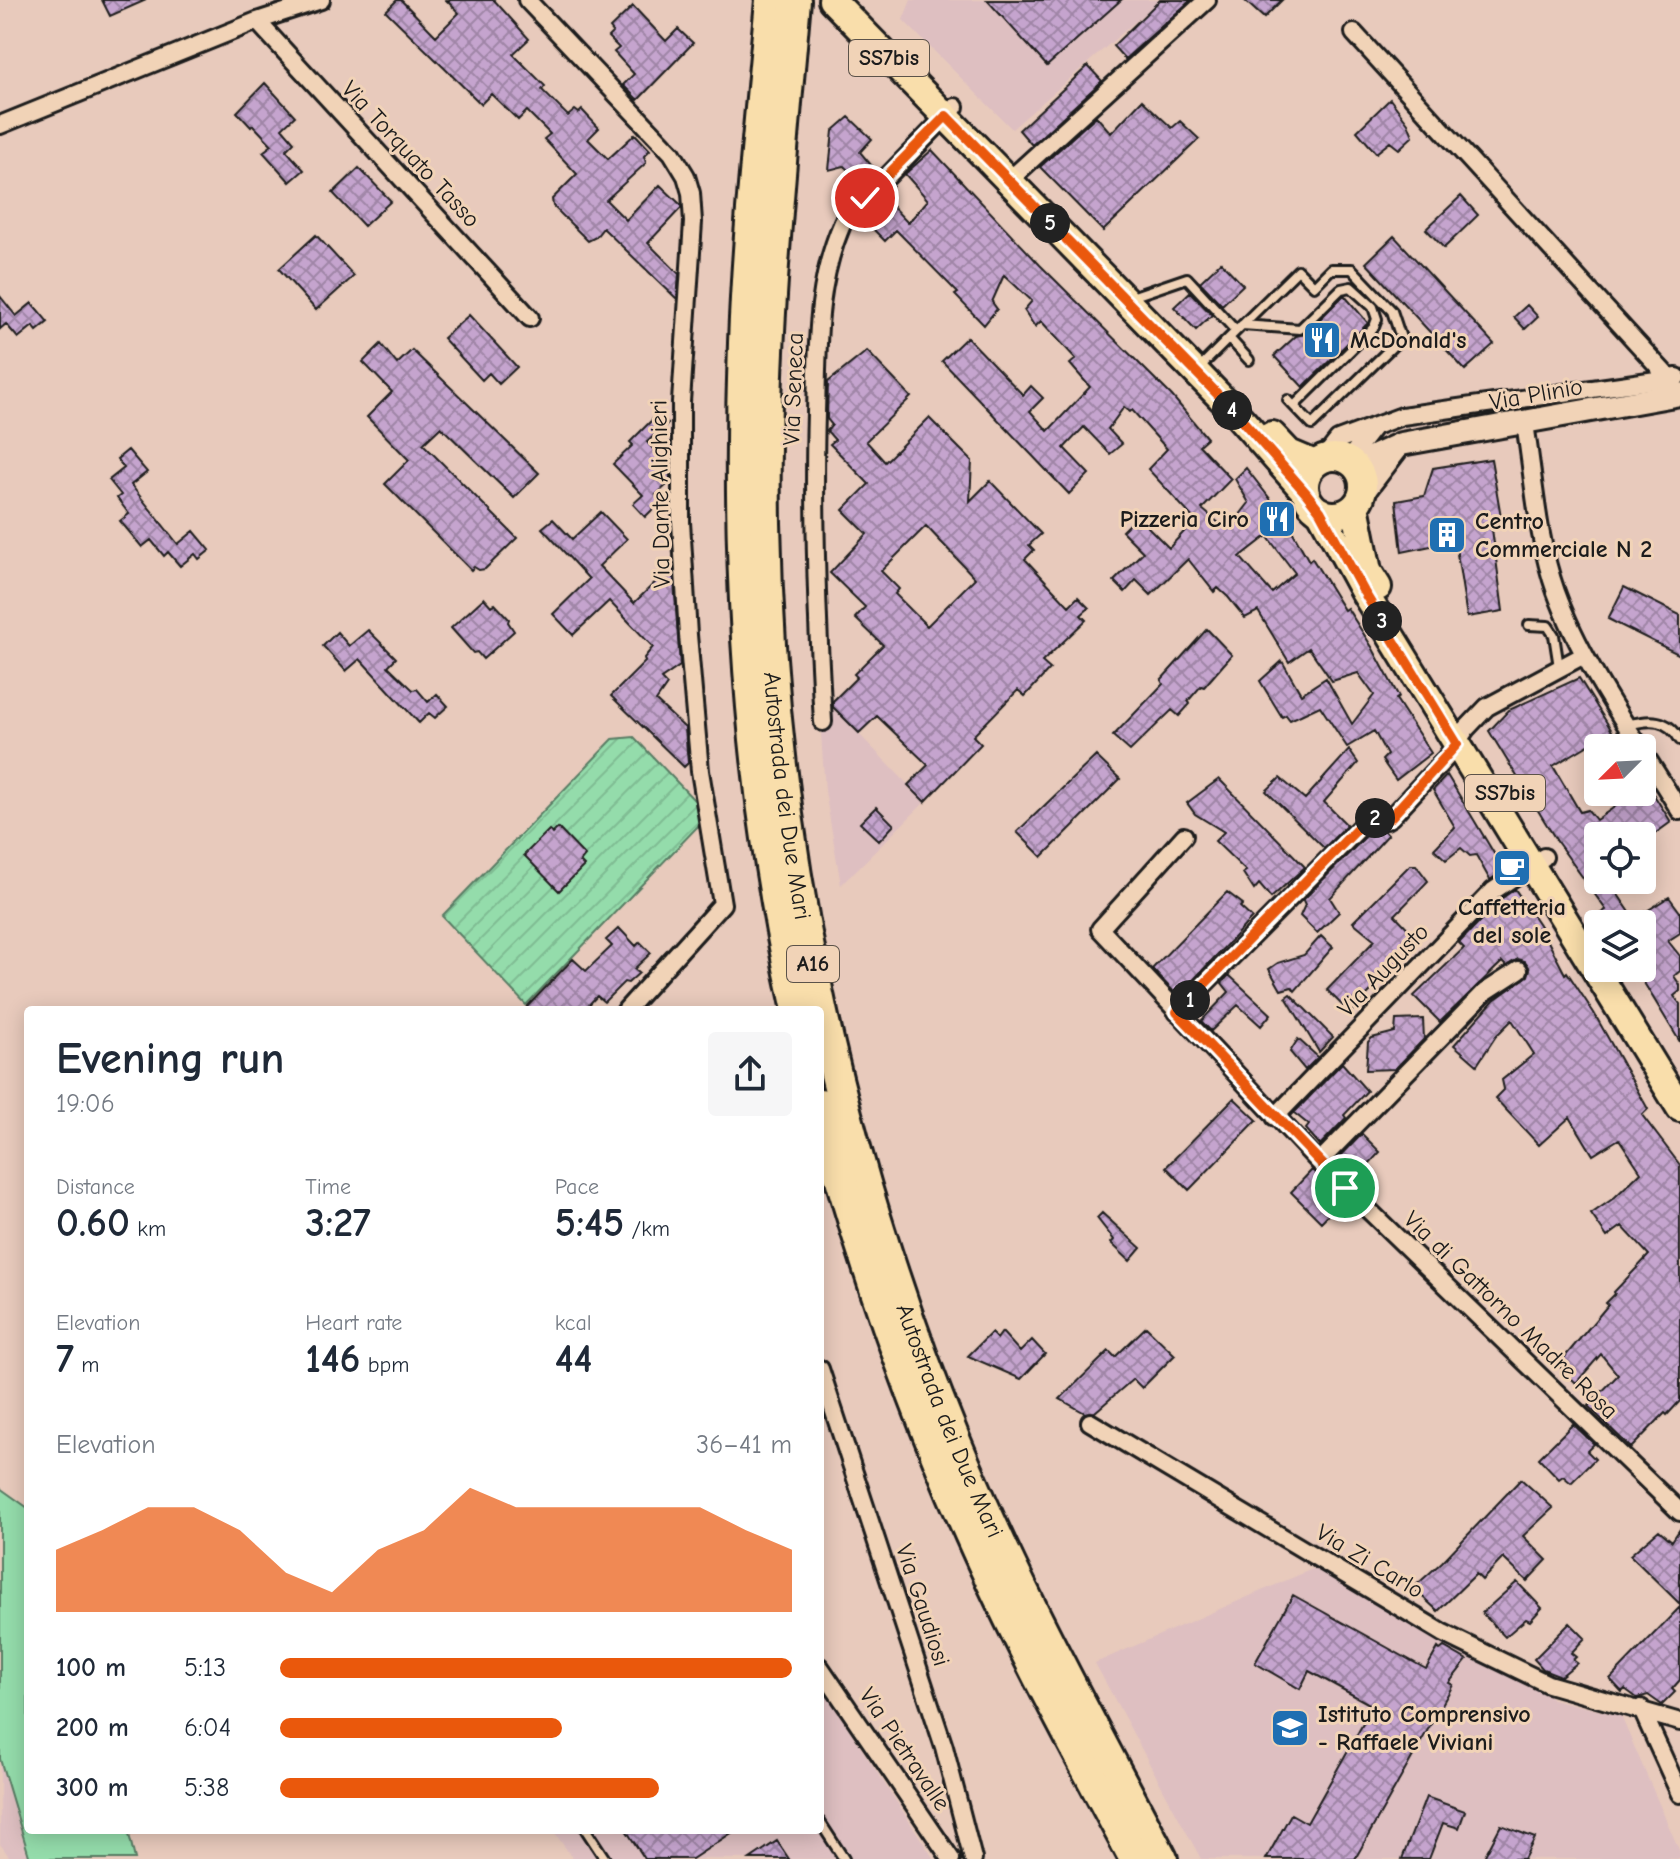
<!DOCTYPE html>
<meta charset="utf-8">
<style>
body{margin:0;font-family:"Comic Neue",sans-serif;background:#f6f6f7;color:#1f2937;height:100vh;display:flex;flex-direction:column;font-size:30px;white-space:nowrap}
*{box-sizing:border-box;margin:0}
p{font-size:26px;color:#747a83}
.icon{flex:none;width:44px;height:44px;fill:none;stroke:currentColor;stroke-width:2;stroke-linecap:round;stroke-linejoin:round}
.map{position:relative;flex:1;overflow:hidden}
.side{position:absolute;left:24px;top:1006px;width:800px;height:828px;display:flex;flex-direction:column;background:#fff;border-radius:8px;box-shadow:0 4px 20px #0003}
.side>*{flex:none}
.needle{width:52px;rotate:246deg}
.fabs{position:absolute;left:1584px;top:734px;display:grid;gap:16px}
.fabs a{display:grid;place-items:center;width:72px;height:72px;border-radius:8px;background:#fff;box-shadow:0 4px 20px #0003;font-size:40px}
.pin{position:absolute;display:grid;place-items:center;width:68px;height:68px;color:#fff;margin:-34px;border:4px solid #fff;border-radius:50%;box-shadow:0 2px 8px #0007}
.km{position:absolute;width:40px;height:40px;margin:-20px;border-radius:50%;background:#222;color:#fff;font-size:22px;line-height:40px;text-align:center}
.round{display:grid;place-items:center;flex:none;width:84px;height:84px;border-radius:8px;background:#f6f6f7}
.summary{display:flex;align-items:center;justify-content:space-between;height:136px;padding:0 32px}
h1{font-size:44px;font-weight:800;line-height:60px}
.figures{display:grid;grid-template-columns:repeat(3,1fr);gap:12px;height:136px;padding:8px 32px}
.figures div{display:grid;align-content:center}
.figures b{font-size:40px;font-weight:800}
.figures small{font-size:22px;font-weight:400}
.figures p{font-size:22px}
.chart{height:224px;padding:16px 32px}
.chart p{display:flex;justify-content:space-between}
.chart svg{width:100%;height:144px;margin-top:8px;fill:#ea580c;opacity:.7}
ul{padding:0 32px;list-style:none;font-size:26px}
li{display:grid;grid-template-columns:128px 96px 1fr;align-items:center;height:60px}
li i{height:20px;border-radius:10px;background:#ea580c}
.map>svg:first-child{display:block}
.built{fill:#debfc1}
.grass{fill:#94dcab;stroke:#587c64;stroke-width:2}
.garden{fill:url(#garden-furrows);stroke:#587c64;stroke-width:2}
.building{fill:url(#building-cross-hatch);stroke:#1c1c1c;stroke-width:2;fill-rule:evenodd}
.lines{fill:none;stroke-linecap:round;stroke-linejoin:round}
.lane-casing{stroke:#1c1c1c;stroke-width:14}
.street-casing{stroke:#1c1c1c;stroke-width:22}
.secondary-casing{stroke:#1c1c1c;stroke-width:28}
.primary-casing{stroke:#1c1c1c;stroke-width:32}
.highway-casing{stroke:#1c1c1c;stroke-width:36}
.lane{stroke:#f1d3b7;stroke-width:8}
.street{stroke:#f1d3b7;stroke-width:16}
.secondary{stroke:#f1d3b7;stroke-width:22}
.primary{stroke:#f9deab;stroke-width:26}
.highway{stroke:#f9deab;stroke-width:30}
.route-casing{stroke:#fff;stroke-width:16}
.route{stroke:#ea580c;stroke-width:10}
.labels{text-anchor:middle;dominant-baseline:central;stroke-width:6;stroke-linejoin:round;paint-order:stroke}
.shield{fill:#f1d3b7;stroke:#5c534a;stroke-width:2}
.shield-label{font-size:22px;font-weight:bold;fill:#1c1c1c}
.street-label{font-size:24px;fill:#1c1c1c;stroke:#f1d3b7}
.poi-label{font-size:24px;font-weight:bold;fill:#1c1c1c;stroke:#f1d3b7;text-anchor:start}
</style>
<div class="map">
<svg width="1680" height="1859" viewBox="0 0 1680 1859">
<defs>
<pattern id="garden-furrows" width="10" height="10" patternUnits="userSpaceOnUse" patternTransform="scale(2)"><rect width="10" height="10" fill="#94dcab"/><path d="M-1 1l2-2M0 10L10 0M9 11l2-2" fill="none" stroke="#7fbc93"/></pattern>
<pattern id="building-cross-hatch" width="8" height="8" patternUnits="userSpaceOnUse" patternTransform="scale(2)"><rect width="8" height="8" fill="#c5a4ce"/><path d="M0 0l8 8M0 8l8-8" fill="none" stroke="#9f85a6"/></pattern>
</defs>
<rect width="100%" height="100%" fill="#e8cabc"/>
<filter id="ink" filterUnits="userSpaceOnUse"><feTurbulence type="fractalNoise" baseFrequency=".0125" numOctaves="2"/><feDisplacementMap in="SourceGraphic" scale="16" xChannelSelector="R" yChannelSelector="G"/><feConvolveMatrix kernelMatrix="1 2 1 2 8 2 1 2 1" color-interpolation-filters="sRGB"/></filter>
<g filter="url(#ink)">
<!-- built -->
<path class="built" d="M911,0H1160L1012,129L903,20Z
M830,704L925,802L841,885L825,791L819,705Z
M1324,1564L1531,1680L1552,1699L1621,1716L1680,1852V1859H1201L1095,1663Z
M820,1685L934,1859H573L553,1830H820Z
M0,1759L30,1859H11L0,1844Z"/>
<!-- grass -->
<path class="grass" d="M0,1488L28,1508V1830H128L135,1859H30L0,1759Z"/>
<!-- garden -->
<path class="garden" d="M634,737L696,802L701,823L526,1005L442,916L613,739Z"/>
<!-- building -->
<path class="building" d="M102,0H146L110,16Z
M397,0H401L436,36L459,13L446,0H494L529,39L513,54L545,86L542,90L568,116L575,110L579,113L582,110L599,128L588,139L608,159L635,134L650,150L644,156L646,163L606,200L626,220L660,185L681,205V208L648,243L679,274L677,299L603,228L596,237L588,241L553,206L552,199L577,174L544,139L550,134L527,111L518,120L491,94L481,104L386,11Z
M987,0H1121L1047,66Z
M1160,0H1191L1125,59L1113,46Z
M1244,0H1282L1264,18Z
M633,6L666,41L678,29L693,43L638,100L623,85L634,74L614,52L619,48L608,37L613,32L610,28Z
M1088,66L1102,81L1032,145L1019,130Z
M265,83L295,116L282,128L294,142L286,150L304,170L290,182L263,152L272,145L253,125L251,127L237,112Z
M1390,99L1408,123L1413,136L1399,149L1390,142L1376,153L1357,131Z
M1142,100L1172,128L1180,121L1199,139L1103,231L1040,167L1096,116L1111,133Z
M849,117L872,139L860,152L877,172L863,185L844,166L829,170L833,131Z
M932,150L1040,265L1172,396L1207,438L1199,445L1231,479L1202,509L1220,524L1228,520L1232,525L1249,503L1235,479L1246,468L1285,518L1309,561L1312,558L1344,610L1347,608L1372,647L1399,697L1396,699L1431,753L1396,780L1382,760L1387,755L1374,731L1347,747L1320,706L1290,720L1286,715L1282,717L1260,681L1282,661L1301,694L1326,678L1352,724L1374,695L1358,673L1332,681L1309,648L1289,662L1258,611L1245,618L1228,597L1218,588L1214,592L1188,559L1151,595L1136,580L1125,592L1114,581L1143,552L1122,531L1137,516L1169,548L1195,520L1148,469L1167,449L1132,410L1130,412L1124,407L1108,429L1122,444L1110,454L1084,427L1064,448L1089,474L1069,494L942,361L967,337L1023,395L1031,386L1043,398L1030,411L1048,431L1090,387L1070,364L1076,359L1041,321L1035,327L1024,310L1032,301L1004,275L992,302L997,309L984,325L955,295L958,293L896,230L885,241L867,223L888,202L908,223L928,200L905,174ZM1267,536L1295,573L1272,593L1240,557Z
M359,168L391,201L364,226L333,193Z
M1461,196L1478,215L1444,248L1426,229Z
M316,235L354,276L316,310L279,269Z
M1394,236L1494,344L1465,370L1366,263Z
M1221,262L1243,285L1222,305L1200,282Z
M1190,292L1212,315L1196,330L1174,307Z
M1344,295L1368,323L1303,387L1274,356L1296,336L1305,334Z
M0,296L16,316L32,303L48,322L37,331L33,326L18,338L6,324L0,329Z
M1527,305L1538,317L1525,329L1514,317Z
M469,315L517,367L499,384L489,373L482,380L443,338Z
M381,344L397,364L412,350L539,473L514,498L441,427L423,444L517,538L485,569L479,570L474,567L471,570L385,484L409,460L367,417L392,392L363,362Z
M867,351L911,397L866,441L885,462L929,418L972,461L970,501L990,481L1041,534L1029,545L1034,550L1025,559L1069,606L1078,597L1089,608L1081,615L1086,620L1042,662L1050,669L1025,696L1018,690L973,736L981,744L925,802L908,785L928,765L877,716L859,733L833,707V701L857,677L854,674L883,645L855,618L865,607L830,573L867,534L843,510L869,484L830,444L835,440L827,431L832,425L827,419L828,382ZM926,526L975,578L927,626L895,594L899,589L881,571Z
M658,414L668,423L647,442L670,468V482L656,495L662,500L645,517L633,504L643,495L613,464L633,445L630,442Z
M128,450L147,472L131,485L178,544L194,531L210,550L199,559L195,554L180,566L168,552L164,556L151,540L142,547L120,521L129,514L117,498L121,495L109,480L124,468L117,459Z
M1491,459L1503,528L1492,529L1503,611L1467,617L1455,541L1402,552L1396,501L1424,496L1433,468Z
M601,512L627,539L599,566L634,603L673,565L680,666L661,679L667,685L656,701L685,728L688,763L684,767L611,696L645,662L644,658L653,647L609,601L573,635L553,614L589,579L542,528L553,519L572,539Z
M1624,587L1680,615V655L1608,619Z
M484,598L491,606L495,604L509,619L508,622L514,631L483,659L477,652L473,653L451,628Z
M1207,629L1232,655L1204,687L1201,686L1188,701L1190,704L1179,716L1172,710L1130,751L1113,736L1163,684L1161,680Z
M368,630L396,658L388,666L413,690L417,689L428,702L437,694L448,706L435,718L429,713L419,723L360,659L346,671L323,646L337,632L349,646Z
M1579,678L1612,731L1553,766L1580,812L1588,810L1596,820L1636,792H1642V788L1647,784L1671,822L1642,843V836H1598V841L1590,846L1598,857V876L1592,880H1608L1638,924H1607L1601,913L1606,910L1558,843L1489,731L1509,710Z
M1349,750L1358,763L1324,802L1347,825L1324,848L1266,791L1280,778L1305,799Z
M1096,756L1120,779L1042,857L1017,832Z
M1447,775L1504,870L1490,880L1476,855L1470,856L1461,848L1446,860L1434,849L1455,827L1433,790Z
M1219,779L1305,867L1271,898L1259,884L1254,890L1243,873L1246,871L1215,841L1224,832L1195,814L1187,803Z
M876,807L894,825L879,841L860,823Z
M558,828L585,856L580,862L584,866L559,891L524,855L549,830L552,834Z
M1372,830L1384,831L1388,835L1330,898L1339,912L1317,933L1300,916L1305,905L1303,900Z
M1410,865H1416L1428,881L1395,915L1419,940L1350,1013L1327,990L1375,940L1353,922Z
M1515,889L1540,926L1565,974L1567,972L1594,1013L1648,1109L1642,1115L1680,1165V1401L1667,1415L1665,1413L1631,1448L1588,1406L1618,1375L1601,1354L1576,1383L1558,1365L1608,1305L1606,1303L1615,1294L1614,1292L1649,1255L1622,1226L1607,1237L1591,1214L1614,1198L1641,1172L1619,1139L1593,1155L1570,1117L1539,1145L1495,1098L1504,1089L1502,1080L1534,1054L1512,1020L1496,1036L1477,1065L1454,1045L1494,1000L1528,976L1530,969L1525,961L1518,959L1506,966L1502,962L1440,1022L1414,996L1464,948L1459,943L1501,899Z
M1227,892L1243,904L1240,907L1252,918L1178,996L1152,969Z
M1669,897L1680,912V933L1668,941L1680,956V971L1674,976L1680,985V991L1674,996L1680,1004V1042L1635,968H1642V914Z
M619,928L636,946L640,942L651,953L634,969L639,973L628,983L624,982L604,1002L597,996L584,1010H524L573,959L586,971L612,946L606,940Z
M1321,936L1333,947L1295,991L1292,987L1281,990L1269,969L1278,963L1304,955Z
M1229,975L1271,1014L1261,1026L1238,1005L1211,1031L1201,1021L1229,992L1222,983Z
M1290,994L1333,1037L1319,1052L1286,997Z
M1423,1019L1424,1039L1395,1069L1366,1070L1368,1042L1372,1038L1395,1032L1396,1020Z
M1298,1039L1318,1057L1305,1070L1290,1052Z
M1342,1063L1367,1091L1344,1115L1346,1118L1320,1145L1306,1129L1309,1125L1294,1113Z
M1234,1098L1257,1120L1189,1190L1166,1167Z
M1362,1134L1380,1152L1354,1180L1335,1162Z
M1312,1170L1342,1200L1321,1222L1291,1192Z
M1102,1213L1141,1248L1130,1261L1111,1243L1114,1240L1097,1218Z
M1146,1327L1175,1355L1142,1388L1133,1379L1095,1412L1085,1413L1060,1399L1109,1351L1115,1357Z
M1002,1332L1020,1352L1032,1340L1045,1354L1021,1379L968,1356L991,1333L997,1339Z
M1573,1424L1594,1444L1587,1451L1595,1459L1571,1483L1563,1476L1559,1479L1539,1458Z
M1521,1479L1553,1508L1523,1536L1547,1560L1527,1581L1503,1558L1482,1580L1476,1574L1438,1611L1413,1588L1442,1562Z
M1680,1529V1604L1630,1555L1659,1530L1672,1541Z
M1517,1582L1542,1608L1530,1621L1526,1619L1505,1637L1482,1613Z
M1293,1595L1426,1669L1438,1648L1440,1650L1444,1647L1467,1660L1449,1683L1453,1685L1355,1859H1266L1291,1814L1307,1823L1373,1706L1309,1671L1300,1689L1255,1663Z
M1680,1607V1680L1672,1689L1675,1692L1662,1705L1648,1695L1637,1698L1625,1689L1622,1692L1610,1679Z
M1570,1623L1585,1638L1571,1653L1576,1657L1573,1660L1577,1663L1561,1676L1543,1669L1534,1659Z
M1426,1797L1465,1811L1459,1828L1443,1823L1429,1859H1402Z
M1501,1825L1535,1838L1524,1859H1483Z
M626,1830H736L692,1859H645Z
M777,1841L789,1859H750Z"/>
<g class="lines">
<!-- lane casing -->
<g class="lane-casing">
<path id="lane" d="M1137,295L1187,278L1236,331
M1242,325L1300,329L1341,289L1351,287L1373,307L1377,319L1374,327L1294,406
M1229,338L1298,270L1314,286L1331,269H1352L1392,311L1401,338L1312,425L1288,400
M1204,363L1229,338L1249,360
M1529,625L1548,626L1554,635L1559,667
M1628,725C1650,719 1668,718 1680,740
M820,1822L844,1859
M586,1830L605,1859"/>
</g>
<!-- street casing -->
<g class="street-casing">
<path id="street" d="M527,0L672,153L686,176L691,193L693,222L681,402V522L688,635L700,771L722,904L626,1010
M257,21L530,318
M1354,33L1669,378
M0,125L257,21L321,0
M1018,172L1207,0
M1525,424C1534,479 1537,539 1556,592C1584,669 1638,741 1680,811
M1323,459L1338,440L1402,416L1677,377
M1348,460L1373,428
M823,722C817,619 813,516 816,413C818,345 815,286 843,222L955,107
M1184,836L1100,929L1319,1162L1680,1512
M1177,1012L1368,819L1386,820L1391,817L1446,758L1466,729L1487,707L1584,655
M1275,1117L1493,891L1544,857
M1319,1162L1485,992L1519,970
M820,1369L944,1747L973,1859
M1090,1422L1443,1633L1548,1684L1680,1722
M820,1667L951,1859
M1641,1708L1680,1794"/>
</g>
<!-- secondary casing -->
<g class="secondary-casing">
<path id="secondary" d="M1355,465L1401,444L1680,394
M1363,492L1396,449"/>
</g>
<!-- primary casing -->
<g class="primary-casing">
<path id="primary" d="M832,0L1233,410L1306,493
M1272,435L1289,453L1315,464
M1305 486a29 29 0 1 1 58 0a29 29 0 1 1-58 0Z
M1355,506L1368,571L1378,587
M1320,511L1364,592L1680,1108"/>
</g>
<!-- highway casing -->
<g class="highway-casing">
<g id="highway">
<path d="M771,0C761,114 748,229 744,343C736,566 749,792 798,1010"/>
<path id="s1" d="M795,0C780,174 762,348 765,523C770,837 836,1151 955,1441C1014,1585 1090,1721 1162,1859"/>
<path d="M820,1104C859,1251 908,1394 970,1534C1019,1645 1078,1752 1135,1859"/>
</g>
</g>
<!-- lane -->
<use href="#lane" class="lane"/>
<!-- street -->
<use href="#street" class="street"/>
<!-- secondary -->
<use href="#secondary" class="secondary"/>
<!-- primary -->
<use href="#primary" class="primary"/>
<!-- highway -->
<use href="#highway" class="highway"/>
</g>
</g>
<g class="lines" filter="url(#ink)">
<!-- route casing -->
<g class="route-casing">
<path id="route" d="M865,198L946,116L1233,410L1306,493L1320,511L1364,592L1457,744L1391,817L1386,820L1368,819L1360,826L1177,1012L1345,1188"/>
</g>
<!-- route -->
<use href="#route" class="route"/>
</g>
<!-- icons -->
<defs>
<g id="restaurant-square" transform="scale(2)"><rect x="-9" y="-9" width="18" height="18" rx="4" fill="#1f6fb2" stroke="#f1d3b7"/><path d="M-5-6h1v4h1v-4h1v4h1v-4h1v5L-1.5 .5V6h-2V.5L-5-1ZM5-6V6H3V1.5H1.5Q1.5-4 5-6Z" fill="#fff"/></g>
<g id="building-square" transform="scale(2)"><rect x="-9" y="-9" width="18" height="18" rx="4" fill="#1f6fb2" stroke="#f1d3b7"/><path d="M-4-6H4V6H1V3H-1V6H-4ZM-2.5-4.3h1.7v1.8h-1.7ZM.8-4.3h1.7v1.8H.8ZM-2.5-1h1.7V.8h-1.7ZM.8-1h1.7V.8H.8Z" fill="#fff"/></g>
<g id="cafe-square" transform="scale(2)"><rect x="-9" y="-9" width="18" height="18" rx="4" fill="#1f6fb2" stroke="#f1d3b7"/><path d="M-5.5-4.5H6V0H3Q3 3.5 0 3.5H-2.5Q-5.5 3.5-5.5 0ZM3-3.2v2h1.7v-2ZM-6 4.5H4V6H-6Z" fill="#fff"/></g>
<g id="school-square" transform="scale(2)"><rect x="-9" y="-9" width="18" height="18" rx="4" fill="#1f6fb2" stroke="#f1d3b7"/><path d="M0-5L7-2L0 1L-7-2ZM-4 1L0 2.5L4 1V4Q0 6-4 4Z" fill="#fff"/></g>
</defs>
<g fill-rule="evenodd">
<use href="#restaurant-square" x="1322" y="340"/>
<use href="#restaurant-square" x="1277" y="519"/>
<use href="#building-square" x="1447" y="535"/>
<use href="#cafe-square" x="1512" y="868"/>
<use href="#school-square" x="1290" y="1728"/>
</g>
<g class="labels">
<!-- shield labels -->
<g class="shield">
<rect x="849" y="40" width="80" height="36" rx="6"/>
<rect x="1465" y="775" width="80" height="36" rx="6"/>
<rect x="787" y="946" width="52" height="36" rx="6"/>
</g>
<g class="shield-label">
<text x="889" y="58">SS7bis</text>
<text x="1505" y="793">SS7bis</text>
<text x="813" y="964">A16</text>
</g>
<!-- street labels -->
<g class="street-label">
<text transform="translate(411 154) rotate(47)">Via Torquato Tasso</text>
<text transform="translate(793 389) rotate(-88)">Via Seneca</text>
<text transform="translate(1536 394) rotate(-10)">Via Plinio</text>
<text transform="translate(660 494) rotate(-91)">Via Dante Alighieri</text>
<text stroke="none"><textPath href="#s1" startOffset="798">Autostrada dei Due Mari</textPath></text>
<text transform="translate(1383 970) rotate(-46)">Via Augusto</text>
<text transform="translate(1511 1315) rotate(44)">Via di Gattorno Madre Rosa</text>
<text stroke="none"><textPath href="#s1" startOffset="1446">Autostrada dei Due Mari</textPath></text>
<text transform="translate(1370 1561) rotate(31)">Via Zi Carlo</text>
<text transform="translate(923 1605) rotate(72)">Via Gaudiosi</text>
<text transform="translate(905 1749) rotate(56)">Via Pietravalle</text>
</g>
<!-- poi labels -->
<g class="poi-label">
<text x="1350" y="340">McDonald's</text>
<text x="1249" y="519" text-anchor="end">Pizzeria Ciro</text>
<text x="1475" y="521">Centro<tspan x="1475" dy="28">Commerciale N 2</tspan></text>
<text x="1512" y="907" text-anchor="middle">Caffetteria<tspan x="1512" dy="28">del sole</tspan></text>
<text x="1318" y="1714">Istituto Comprensivo<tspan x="1318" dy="28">- Raffaele Viviani</tspan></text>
</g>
</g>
</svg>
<div class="fabs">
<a><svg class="needle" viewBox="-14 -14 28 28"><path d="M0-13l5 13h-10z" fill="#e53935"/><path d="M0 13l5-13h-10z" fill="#747a83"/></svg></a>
<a><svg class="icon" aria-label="locate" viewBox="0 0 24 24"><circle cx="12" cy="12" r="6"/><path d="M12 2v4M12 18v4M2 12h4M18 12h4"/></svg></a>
<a><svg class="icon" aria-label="layers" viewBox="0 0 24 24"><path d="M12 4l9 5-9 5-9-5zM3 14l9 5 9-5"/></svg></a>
</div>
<div class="pin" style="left:1345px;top:1188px;background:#1e9e55"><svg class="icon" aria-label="arrive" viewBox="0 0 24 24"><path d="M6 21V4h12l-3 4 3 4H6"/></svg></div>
<div class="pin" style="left:865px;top:198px;background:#d93025"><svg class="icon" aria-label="check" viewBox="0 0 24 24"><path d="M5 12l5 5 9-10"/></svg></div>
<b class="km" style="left:1190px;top:1000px">1</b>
<b class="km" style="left:1375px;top:818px">2</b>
<b class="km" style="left:1382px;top:621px">3</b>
<b class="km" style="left:1232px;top:410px">4</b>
<b class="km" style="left:1050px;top:223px">5</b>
<section class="side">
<div class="summary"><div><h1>Evening run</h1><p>19:06</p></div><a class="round"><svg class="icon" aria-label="share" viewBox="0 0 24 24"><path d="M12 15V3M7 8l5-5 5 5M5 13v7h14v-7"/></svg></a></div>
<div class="figures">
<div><p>Distance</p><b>0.60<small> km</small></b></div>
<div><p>Time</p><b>3:27</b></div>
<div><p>Pace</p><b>5:45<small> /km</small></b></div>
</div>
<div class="figures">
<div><p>Elevation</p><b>7<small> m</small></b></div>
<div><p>Heart rate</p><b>146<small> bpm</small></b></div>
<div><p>kcal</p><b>44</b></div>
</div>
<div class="chart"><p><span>Elevation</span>36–41 m</p>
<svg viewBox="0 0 160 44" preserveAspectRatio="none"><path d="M0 44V25L10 19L20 12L30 12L40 19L50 32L60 38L70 25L80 19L90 6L100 12L110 12L120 12L130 12L140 12L150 19L160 25V44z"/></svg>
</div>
<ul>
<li><b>100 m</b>5:13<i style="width:100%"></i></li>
<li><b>200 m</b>6:04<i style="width:55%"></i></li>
<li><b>300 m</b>5:38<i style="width:74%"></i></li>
</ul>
</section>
</div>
